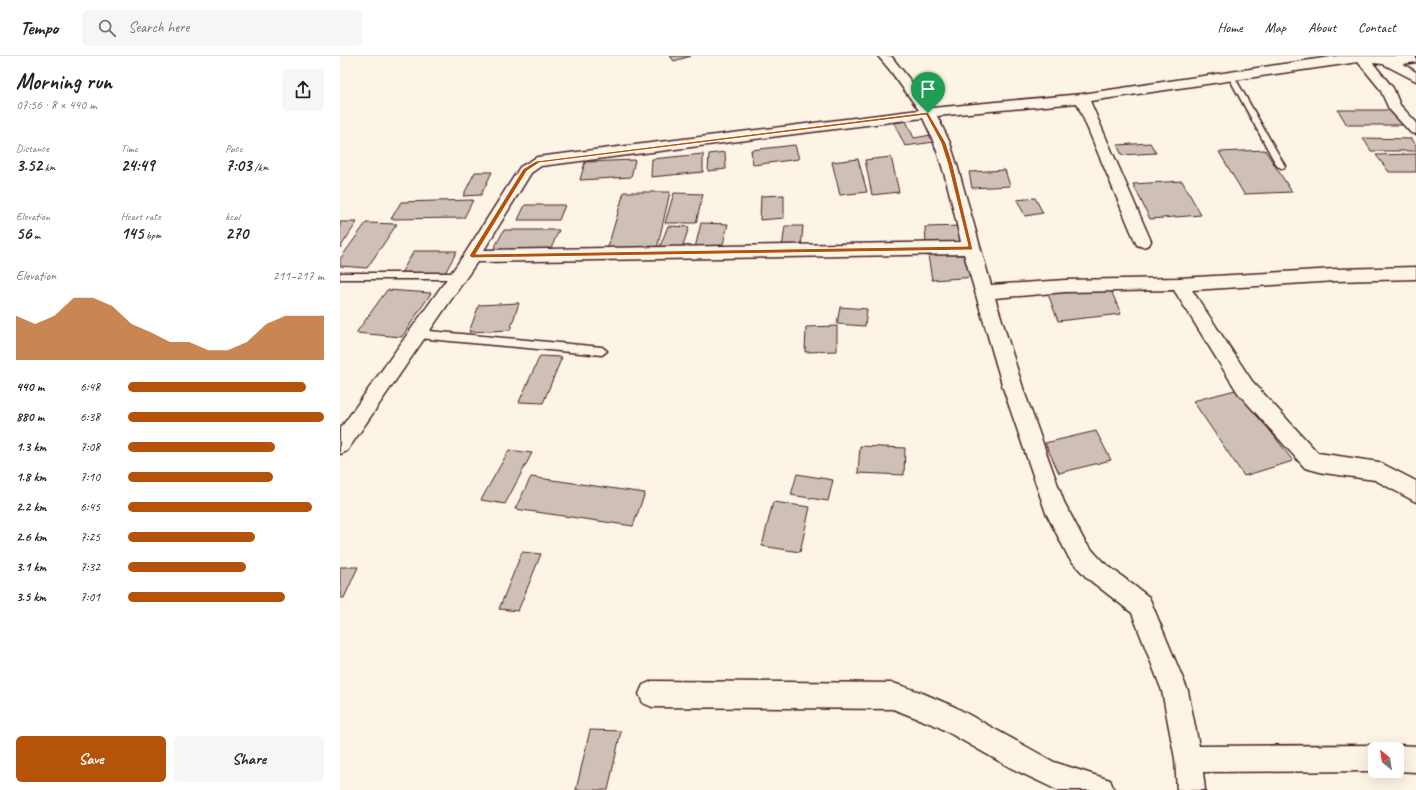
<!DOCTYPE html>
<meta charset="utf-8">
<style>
body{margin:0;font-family:Caveat,sans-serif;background:#f6f6f6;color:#222;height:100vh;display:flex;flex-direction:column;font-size:15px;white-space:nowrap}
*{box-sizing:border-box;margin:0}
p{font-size:13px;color:#767676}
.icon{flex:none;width:22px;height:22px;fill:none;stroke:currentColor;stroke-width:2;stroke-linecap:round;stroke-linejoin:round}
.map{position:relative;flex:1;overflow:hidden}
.drawer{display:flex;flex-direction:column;background:#fff;width:340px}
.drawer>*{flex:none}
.needle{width:26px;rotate:330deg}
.tools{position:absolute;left:1028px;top:686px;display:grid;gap:8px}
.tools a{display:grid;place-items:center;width:36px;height:36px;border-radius:6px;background:#fff;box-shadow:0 4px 16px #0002;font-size:20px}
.pin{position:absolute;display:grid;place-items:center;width:34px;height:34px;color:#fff;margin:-41px -17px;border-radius:50% 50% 50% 0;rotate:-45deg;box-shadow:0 0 4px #0007}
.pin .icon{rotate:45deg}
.round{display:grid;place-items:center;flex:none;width:42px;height:42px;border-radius:6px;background:#f6f6f6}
.head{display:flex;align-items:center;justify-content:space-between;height:68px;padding:0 16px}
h1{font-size:22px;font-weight:700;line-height:30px}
.metrics{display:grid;grid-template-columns:repeat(3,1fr);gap:6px;height:68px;padding:4px 16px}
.metrics div{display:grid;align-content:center}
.metrics b{font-size:17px;font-weight:700}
.metrics small{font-size:11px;font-weight:400}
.metrics p{font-size:11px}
.chart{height:112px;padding:8px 16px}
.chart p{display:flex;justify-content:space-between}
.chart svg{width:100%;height:72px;margin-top:4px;fill:#b45309;opacity:.7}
.primary-button{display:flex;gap:8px;margin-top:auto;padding:8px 16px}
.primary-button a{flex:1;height:46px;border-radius:6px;background:#b45309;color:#fff;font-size:16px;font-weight:700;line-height:46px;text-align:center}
.primary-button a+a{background:#f6f6f6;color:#222}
ul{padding:0 16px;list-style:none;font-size:13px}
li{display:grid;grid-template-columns:64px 48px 1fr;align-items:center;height:30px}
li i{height:10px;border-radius:5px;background:#b45309}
header{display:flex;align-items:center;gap:24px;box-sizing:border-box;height:56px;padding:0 20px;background:#fff;border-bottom:1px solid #e0e0e0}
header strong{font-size:19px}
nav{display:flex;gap:22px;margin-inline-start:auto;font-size:14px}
.search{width:280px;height:36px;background:#f6f6f6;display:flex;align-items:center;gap:10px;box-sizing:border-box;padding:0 14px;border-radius:6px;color:#767676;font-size:15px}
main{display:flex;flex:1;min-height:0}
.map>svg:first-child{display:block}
.building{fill:#cfc0b7;stroke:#4a1f2b}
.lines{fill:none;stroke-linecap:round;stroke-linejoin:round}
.lane-casing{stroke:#4a1f2b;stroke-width:3}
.street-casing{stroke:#4a1f2b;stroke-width:3}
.lane{fill:#fcf5e5;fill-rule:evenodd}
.street{fill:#fcf5e5;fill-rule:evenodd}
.route{fill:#b45309;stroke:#fff;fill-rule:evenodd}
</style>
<header>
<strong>Tempo</strong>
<div class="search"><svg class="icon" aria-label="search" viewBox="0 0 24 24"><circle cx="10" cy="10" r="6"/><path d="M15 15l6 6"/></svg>Search here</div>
<nav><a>Home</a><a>Map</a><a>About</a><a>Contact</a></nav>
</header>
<main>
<section class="drawer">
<div class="head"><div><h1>Morning run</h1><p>07:56 · 8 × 440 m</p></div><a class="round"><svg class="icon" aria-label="share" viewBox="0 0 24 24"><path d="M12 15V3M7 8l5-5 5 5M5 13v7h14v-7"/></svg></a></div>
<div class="metrics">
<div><p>Distance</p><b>3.52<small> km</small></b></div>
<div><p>Time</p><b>24:49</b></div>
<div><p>Pace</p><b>7:03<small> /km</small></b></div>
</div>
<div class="metrics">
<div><p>Elevation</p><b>56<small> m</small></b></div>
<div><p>Heart rate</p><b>145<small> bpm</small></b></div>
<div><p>kcal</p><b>270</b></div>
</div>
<div class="chart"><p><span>Elevation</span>211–217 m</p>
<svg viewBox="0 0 160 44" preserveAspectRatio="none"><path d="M0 44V17L10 22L20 17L30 6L40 6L50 11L60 22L70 27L80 33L90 33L100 38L110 38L120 33L130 22L140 17L150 17L160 17V44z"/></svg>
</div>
<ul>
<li><b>440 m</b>6:48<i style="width:91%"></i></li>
<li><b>880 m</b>6:38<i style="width:100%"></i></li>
<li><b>1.3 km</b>7:08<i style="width:75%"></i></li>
<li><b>1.8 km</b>7:10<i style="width:74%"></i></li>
<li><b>2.2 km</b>6:45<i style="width:94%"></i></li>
<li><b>2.6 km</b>7:25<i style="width:65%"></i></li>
<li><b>3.1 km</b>7:32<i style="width:60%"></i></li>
<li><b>3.5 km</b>7:01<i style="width:80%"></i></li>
</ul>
<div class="primary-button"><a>Save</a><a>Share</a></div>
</section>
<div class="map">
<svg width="1076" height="734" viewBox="0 0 1076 734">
<rect width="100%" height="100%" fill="#fcf5e5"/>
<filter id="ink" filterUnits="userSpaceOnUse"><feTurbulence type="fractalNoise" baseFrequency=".025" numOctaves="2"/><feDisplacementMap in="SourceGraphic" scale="8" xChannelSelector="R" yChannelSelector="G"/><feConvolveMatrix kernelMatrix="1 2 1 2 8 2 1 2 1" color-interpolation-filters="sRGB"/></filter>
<g filter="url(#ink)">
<!-- building -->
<path class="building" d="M330,0H351L334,5Z
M998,54H1054L1065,69H1007Z
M566,65L574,82L591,79L594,86L565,90L554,67Z
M1023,82L1072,83L1076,89V95H1031Z
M810,87L816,97L782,99L777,89Z
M455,89L459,103L413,109L411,94Z
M925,94L952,136L904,138L879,96Z
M385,96L386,113L368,115L369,98Z
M363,98V116L311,121L312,103Z
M1076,98V116H1049L1036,99Z
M551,101L559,136L532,139L525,104Z
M518,103L527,136L500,139L492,106Z
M295,104L291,121L240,124L245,106Z
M665,114L670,130L632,132L629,116Z
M135,116H152L141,139L123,140Z
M842,125L861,159L810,163L793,128Z
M284,136H330L317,193L267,194Z
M334,137L363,138L356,167H325Z
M444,139V162L420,164L421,140Z
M695,142L703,157L685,160L677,144Z
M133,144L124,162L51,163L61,146Z
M185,149H225L219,164H178Z
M0,166H17L0,192Z
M26,167L57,168L27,212L0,210V203Z
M361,167L388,168L382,192H355Z
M328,170L349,171L341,195L319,193Z
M445,170H463L461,192H442Z
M623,170L625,187H586L585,171Z
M164,174H219L209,197L152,196Z
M74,195H117L105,217H61Z
M630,197L636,221L592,224L588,199Z
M770,232L781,258L718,265L708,238Z
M47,234L91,237L62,281L16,277Z
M179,247L170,274L129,276L139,249Z
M500,251L527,253L525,270L497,268Z
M497,270V295L465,296L466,271Z
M200,300L222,301L203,347L179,346Z
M899,333L953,405L904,420L853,345Z
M756,375L771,404L719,417L705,387Z
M520,390L565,392L564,419L518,417Z
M169,394L192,397L165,448L141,444Z
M457,418L493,424L488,445L451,439Z
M191,421L305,437L293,470L175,453Z
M433,446L470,451L460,496L422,490Z
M182,496L201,498L178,555L159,553Z
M0,511H18L4,542H0Z
M250,674L281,675L268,734H236Z"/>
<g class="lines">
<!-- lane casing -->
<g class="lane-casing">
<path id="lane" d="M891,18L894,20L945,110L944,112H941L937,110L888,20Z
M0,217H117L121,220L117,223H0Z
M78,274L262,291L267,295L262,299L78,282L73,278Z"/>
</g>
<!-- street casing -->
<g class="street-casing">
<path id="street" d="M538,0H551L592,52L742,38L997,0H1076V6L1063,8L1076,16V25L1043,8L1033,7L1053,32L1060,49L1076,66V78L1071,77L1049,53L1040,33L1018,6L750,45L811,185L809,189L803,191L797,189L795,185L737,47L597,60L610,87L617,109L651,229L725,224L839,222L996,213L1076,211V223L996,225L852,234L912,325L978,397L1039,406L1076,425V446L1035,424L984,417L965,412L898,337L834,234L725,236L655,242L684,335L724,446L745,486L763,506L809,541L848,635L859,690L1035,689L1045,693H1035L1036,715L863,716L865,734H837L835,703L822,635L792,557L747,522L729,502L706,457L664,335L624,198L137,206L7,395L0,398V373L126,196L180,111L197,101L579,54L549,13ZM583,62C603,102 611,143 621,186L144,194L191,117L201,110Z
M312,625L553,627L580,636L615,651L714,706L770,724L774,734H717L671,712L597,670L553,653L312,651L303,647L299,638L303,629Z
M1057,689L1076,690V716L1056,715L1057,693H1047Z"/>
</g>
<!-- lane -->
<use href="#lane" class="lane"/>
<!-- street -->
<use href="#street" class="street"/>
</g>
</g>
<!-- route -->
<path class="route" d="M588,56L606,87L613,109L633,194L132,202L129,200L183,113L196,105ZM586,59L601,87L608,109L628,190L136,198L187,115L199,107Z"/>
</svg>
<div class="tools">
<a><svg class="needle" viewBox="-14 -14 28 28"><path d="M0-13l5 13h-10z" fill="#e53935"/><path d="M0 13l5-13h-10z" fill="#767676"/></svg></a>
</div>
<div class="pin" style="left:588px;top:57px;background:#1e9e55"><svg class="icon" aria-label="arrive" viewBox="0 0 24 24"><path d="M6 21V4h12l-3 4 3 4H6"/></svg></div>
</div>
</main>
